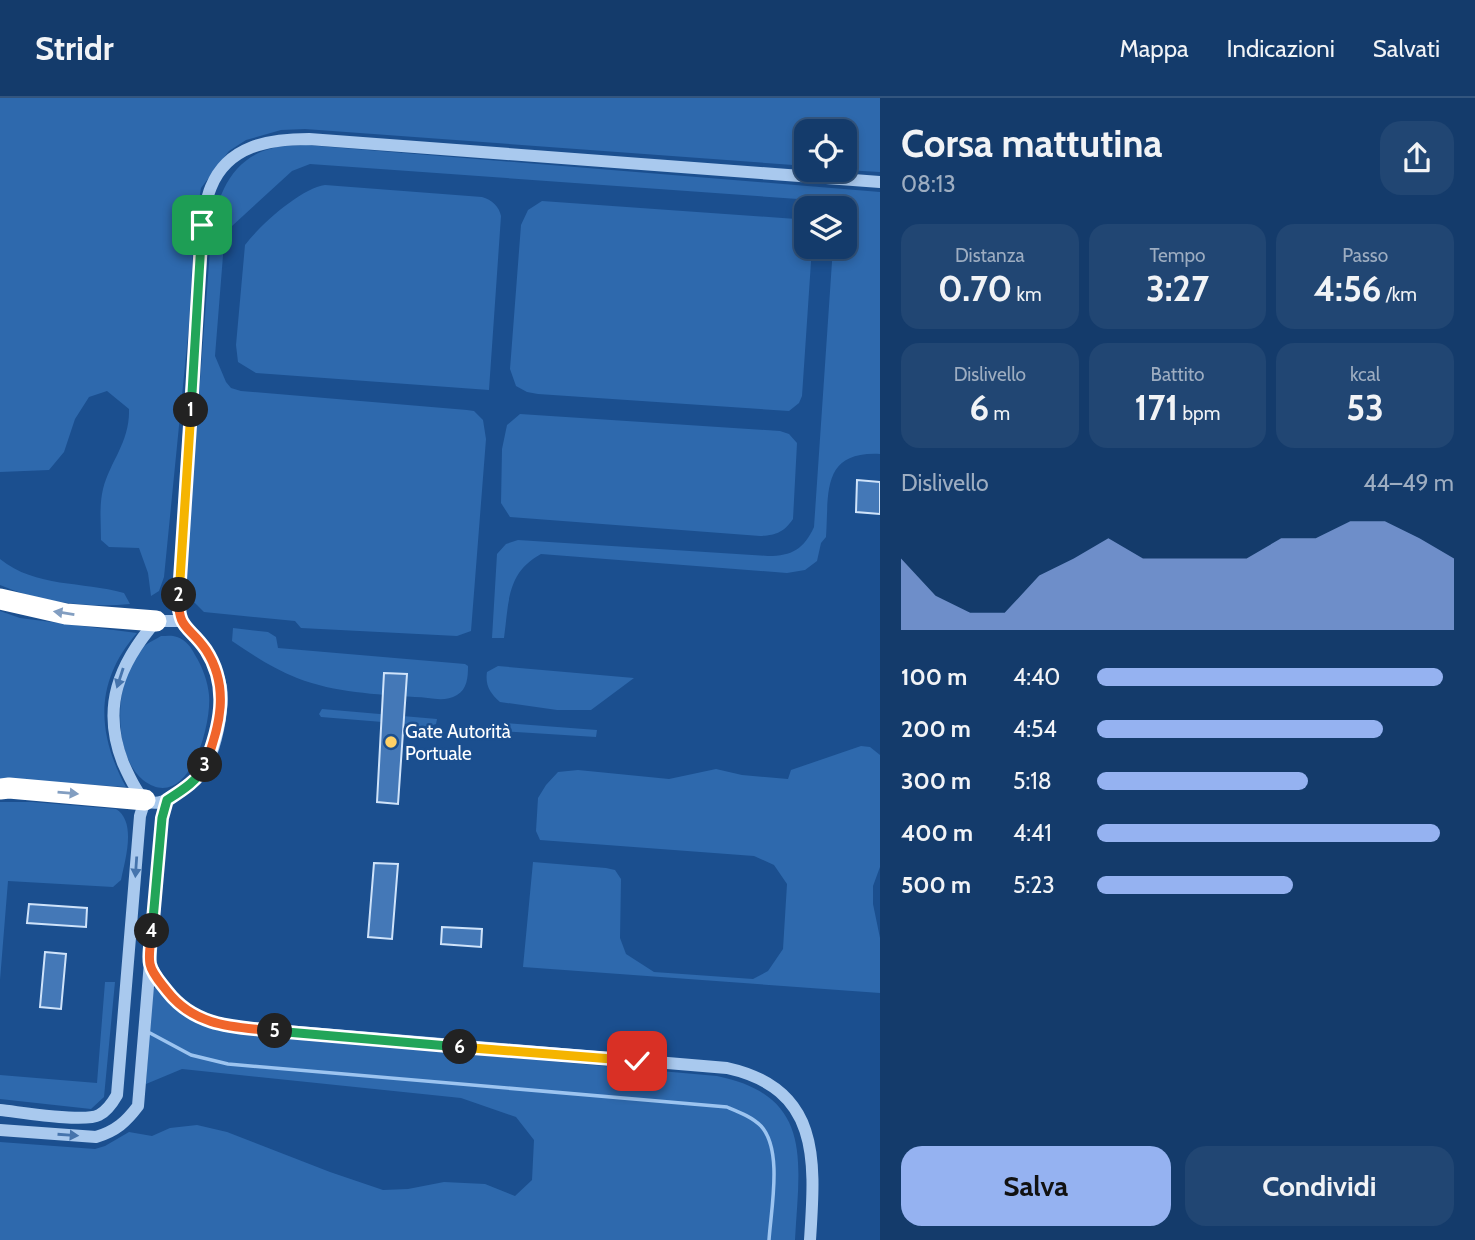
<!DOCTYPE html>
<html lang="it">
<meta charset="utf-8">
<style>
body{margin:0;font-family:Cabin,sans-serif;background:#214673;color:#f1f3f6;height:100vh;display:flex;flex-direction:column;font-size:26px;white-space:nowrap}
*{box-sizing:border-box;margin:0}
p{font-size:23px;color:#9dadc1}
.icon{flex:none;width:38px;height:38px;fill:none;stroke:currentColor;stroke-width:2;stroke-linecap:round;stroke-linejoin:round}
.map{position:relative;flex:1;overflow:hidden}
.side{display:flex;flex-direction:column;background:#143b6b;width:595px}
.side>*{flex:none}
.buttons{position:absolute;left:794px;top:21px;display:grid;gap:14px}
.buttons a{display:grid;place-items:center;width:63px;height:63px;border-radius:14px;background:#143b6b;box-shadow:0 4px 10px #0003,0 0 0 2px #33557e;font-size:35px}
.pin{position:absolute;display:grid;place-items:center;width:60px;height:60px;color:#fff;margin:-30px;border-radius:14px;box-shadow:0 4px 10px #0006}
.km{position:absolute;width:35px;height:35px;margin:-18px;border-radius:50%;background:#222;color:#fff;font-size:19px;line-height:35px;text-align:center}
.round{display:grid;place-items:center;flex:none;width:74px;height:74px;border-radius:21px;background:#214673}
.overview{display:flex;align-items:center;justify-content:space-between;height:119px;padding:0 21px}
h1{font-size:38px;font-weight:700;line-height:52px}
.figures{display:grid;grid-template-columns:repeat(3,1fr);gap:10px;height:119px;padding:7px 21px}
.figures div{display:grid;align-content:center;border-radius:18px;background:#214673;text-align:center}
.figures b{font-size:35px;font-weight:700}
.figures small{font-size:19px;font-weight:400}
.figures p{font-size:19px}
.chart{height:196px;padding:14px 21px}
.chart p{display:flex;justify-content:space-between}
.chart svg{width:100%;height:126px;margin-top:7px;fill:#95b2f1;opacity:.7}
.cta{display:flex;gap:14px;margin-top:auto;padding:14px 21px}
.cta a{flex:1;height:80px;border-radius:21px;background:#95b2f1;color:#111;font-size:28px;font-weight:700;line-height:80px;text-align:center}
.cta a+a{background:#214673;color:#f1f3f6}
ul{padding:0 21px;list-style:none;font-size:23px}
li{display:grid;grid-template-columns:112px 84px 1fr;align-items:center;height:52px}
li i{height:18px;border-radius:9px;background:#95b2f1}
header{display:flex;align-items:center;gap:42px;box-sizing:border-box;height:98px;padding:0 35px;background:#143b6b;border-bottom:2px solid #33557e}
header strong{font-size:33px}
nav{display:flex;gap:38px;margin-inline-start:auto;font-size:24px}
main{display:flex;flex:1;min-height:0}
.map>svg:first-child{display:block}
.green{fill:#2e69ad}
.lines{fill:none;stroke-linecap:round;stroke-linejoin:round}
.stream{stroke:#9cc4f0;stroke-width:3.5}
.building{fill:#4478b7;stroke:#cfe3fa;stroke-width:2}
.minor{stroke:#a9c9ee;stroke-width:12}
.highway{stroke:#fff;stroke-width:21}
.oneway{fill:#829ec1}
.oneway2{fill:#4674ac}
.split-1-casing{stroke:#fff;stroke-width:14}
.split-2-casing{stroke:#fff;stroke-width:14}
.split-3-casing{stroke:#fff;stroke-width:14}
.split-4-casing{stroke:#fff;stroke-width:14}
.split-5-casing{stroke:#fff;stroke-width:14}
.split-6-casing{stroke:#fff;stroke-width:14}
.split-7-casing{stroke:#fff;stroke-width:14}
.split-1{stroke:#22a559;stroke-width:9}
.split-2{stroke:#f5b400;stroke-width:9}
.split-3{stroke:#f0652b;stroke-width:9}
.split-4{stroke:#22a559;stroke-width:9}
.split-5{stroke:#f0652b;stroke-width:9}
.split-6{stroke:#22a559;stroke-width:9}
.split-7{stroke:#f5b400;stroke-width:9}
.poi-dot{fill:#ffd166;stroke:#1b4f8f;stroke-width:2.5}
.labels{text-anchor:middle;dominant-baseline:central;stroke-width:5;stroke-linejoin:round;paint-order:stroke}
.poi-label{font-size:19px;fill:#fff;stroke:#1b4f8f;text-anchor:start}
</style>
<header>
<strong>Stridr</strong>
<nav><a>Mappa</a><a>Indicazioni</a><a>Salvati</a></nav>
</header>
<main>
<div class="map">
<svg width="880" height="1142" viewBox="0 0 880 1142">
<rect width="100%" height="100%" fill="#1b4f8f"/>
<!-- green -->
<path class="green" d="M0,0H880V74L845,72V33H807V68L305,31L281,32L246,42L229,53L201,90L194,133L189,227L164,479L159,493L151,498L148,475L139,450L109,449L101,442C101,425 99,408 103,391C110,363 130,344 129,311L107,293L89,299L75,321L64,354L49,372L0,374Z
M306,47L880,94V356C821,353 829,395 826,439L821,445L817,463L805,472L787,475L541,456C506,475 509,505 504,540H492L497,456L506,446L518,442L768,458C792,458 804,451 814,429L833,149H845V110H820L808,103L798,101L310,66L292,73L232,128L224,145L215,258L226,284L231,290L241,293L467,312L474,313L483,322L486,341L471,533L457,538L301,530L295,523L204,514L191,501L185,481L211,139C216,100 230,60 273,50C283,47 295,48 306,47Z
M325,87L482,99C492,102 499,108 501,118L489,292L256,275L238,264L236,247L245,147C259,128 301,90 325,87Z
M542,103L796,121L807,129V149H812L802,298L799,305L789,313L538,296L527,294L516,288L510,271L521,127L528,112Z
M520,316L780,333L789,336L797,345L793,421C783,435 776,437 760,438L510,419L501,405L502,351L507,327Z
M0,461C36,490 82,483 124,495L130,506C88,510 39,504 0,487Z
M0,513L20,520L137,535C95,583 96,634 126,689L0,681Z
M233,530L268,534L276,539L278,550L465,566L468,568C468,580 467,591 457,597C444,605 429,599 415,599C375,596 336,595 297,580C274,571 253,557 232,543Z
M161,538C166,538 172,537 177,539C186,542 191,549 195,557C202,568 208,584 209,597C212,627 188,717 143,682C110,655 114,572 147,546C151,543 157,541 161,538Z
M498,568L634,580L591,612H557L500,604C490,595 485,587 487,574Z
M322,611L437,621L436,626C426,630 418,630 407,626L321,619L319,616Z
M503,625L597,632L596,639L502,633Z
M861,648L870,649L880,657V769L873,788V806L880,840V895L523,869L533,764L606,770L615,772L621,781L620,840L626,856L654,874L753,881L768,873L783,851L787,786L774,767L754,758L540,742L536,733L538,700L546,687L558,674L578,672L669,681L716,671L742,677L788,681L791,672Z
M0,704H33L116,711C137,724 125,762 121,782L113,789L8,783L0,882Z
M105,884H115L104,999L91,1011L0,1001V977L97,985Z
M152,890H156C177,916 198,930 232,935L717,978C815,998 799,1065 795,1142H0V1044L95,1051L105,1048L129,1034L152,1038L170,1030L197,1027L227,1034L330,1074L383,1092L408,1091L444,1084L485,1086L515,1098L532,1082L534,1042L516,1019L461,1000L182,971L146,986Z"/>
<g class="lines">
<!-- stream -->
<path class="stream" d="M150,935L191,957L228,966L727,1009C739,1014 752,1019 761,1028C783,1052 771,1111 769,1142"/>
</g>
<!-- building -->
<path class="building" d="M857,382L880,384V416L856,414Z
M384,575L407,576L398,706L377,704Z
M374,765L398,766L392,841L368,839Z
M29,806L87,810L86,829L27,825Z
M442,829L482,831L481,849L441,846Z
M45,854L66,856L61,911L40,909Z"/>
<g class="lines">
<!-- minor -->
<path class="minor" d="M180,523H156C119,566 101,609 123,665C127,674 137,696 145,702C153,707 163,704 170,700C182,693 196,683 203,672C216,653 224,611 221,589C219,579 212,563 207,554C198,538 181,530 178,511L202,127C205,114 206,100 211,89C228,47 270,41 309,41L880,84
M149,865C168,902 186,919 227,928L727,970C822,991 815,1064 810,1142
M0,1012C20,1014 84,1025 99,1017C107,1013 113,1004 117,997L140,718L145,702
M0,1032L96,1039C116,1033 126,1024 138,1008L162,720L167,702"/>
<!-- highway -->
<path class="highway" d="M0,501L66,516L156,523
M0,691L9,690L145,702"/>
</g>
<!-- one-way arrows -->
<defs><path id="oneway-solid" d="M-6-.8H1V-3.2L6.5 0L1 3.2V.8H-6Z" transform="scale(1.75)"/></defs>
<g class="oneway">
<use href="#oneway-solid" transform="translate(64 515) rotate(-171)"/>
<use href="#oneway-solid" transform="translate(68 695) rotate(5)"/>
</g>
<g class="oneway2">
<use href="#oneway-solid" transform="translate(120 580) rotate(108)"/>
<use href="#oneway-solid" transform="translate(136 769) rotate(94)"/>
<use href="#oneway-solid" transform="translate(68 1037) rotate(4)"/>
</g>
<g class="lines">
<!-- split-1 casing -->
<g class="split-1-casing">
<path id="split-1" d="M191,312L202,127"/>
</g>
<!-- split-2 casing -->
<g class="split-2-casing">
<path id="split-2" d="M179,497L191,312"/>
</g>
<!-- split-3 casing -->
<g class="split-3-casing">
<path id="split-3" d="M179,497C177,532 189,527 206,552C230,589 220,629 205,667"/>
</g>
<!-- split-4 casing -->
<g class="split-4-casing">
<path id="split-4" d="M152,833L162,720L167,702C181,693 199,682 205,667"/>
</g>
<!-- split-5 casing -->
<g class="split-5-casing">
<path id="split-5" d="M152,833C151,843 148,856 150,866C152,876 161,885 167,893C195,929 234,929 275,933"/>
</g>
<!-- split-6 casing -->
<g class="split-6-casing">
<path id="split-6" d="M275,933L460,949"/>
</g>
<!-- split-7 casing -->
<g class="split-7-casing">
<path id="split-7" d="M460,949L637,963"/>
</g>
<!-- split-1 -->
<use href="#split-1" class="split-1"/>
<!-- split-2 -->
<use href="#split-2" class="split-2"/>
<!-- split-3 -->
<use href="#split-3" class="split-3"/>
<!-- split-4 -->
<use href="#split-4" class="split-4"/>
<!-- split-5 -->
<use href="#split-5" class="split-5"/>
<!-- split-6 -->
<use href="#split-6" class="split-6"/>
<!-- split-7 -->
<use href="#split-7" class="split-7"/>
</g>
<!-- markers -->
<circle class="poi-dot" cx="391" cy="644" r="7"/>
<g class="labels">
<!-- poi labels -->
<g class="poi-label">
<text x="405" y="633">Gate Autorità<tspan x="405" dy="22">Portuale</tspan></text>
</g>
</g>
</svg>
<div class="buttons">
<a><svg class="icon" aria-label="locate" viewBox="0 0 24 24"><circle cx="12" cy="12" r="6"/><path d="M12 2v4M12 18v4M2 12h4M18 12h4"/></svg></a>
<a><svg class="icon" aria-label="layers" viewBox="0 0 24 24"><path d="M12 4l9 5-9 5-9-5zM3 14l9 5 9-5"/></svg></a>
</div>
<div class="pin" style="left:202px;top:127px;background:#1e9e55"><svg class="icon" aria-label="arrive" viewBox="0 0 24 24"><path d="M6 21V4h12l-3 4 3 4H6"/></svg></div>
<div class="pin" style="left:637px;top:963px;background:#d93025"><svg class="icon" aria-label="check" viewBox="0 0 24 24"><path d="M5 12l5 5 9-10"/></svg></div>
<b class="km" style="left:191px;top:312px">1</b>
<b class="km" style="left:179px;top:497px">2</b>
<b class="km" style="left:205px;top:667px">3</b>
<b class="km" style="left:152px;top:833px">4</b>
<b class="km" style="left:275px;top:933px">5</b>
<b class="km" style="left:460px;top:949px">6</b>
</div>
<section class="side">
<div class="overview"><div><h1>Corsa mattutina</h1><p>08:13</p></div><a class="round"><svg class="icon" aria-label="share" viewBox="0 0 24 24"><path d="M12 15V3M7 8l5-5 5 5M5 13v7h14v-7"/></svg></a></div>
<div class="figures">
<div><p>Distanza</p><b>0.70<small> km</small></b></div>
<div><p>Tempo</p><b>3:27</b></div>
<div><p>Passo</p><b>4:56<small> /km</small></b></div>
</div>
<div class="figures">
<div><p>Dislivello</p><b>6<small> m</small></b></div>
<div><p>Battito</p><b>171<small> bpm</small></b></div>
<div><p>kcal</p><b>53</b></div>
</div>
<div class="chart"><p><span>Dislivello</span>44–49 m</p>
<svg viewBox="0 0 160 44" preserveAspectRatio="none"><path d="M0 44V19L10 32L20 38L30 38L40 25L50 19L60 12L70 19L80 19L90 19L100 19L110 12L120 12L130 6L140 6L150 12L160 19V44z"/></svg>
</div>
<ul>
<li><b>100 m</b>4:40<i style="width:97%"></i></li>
<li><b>200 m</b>4:54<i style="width:80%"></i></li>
<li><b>300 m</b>5:18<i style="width:59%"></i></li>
<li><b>400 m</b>4:41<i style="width:96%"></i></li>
<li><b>500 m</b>5:23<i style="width:55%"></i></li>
</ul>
<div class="cta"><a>Salva</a><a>Condividi</a></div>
</section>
</main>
